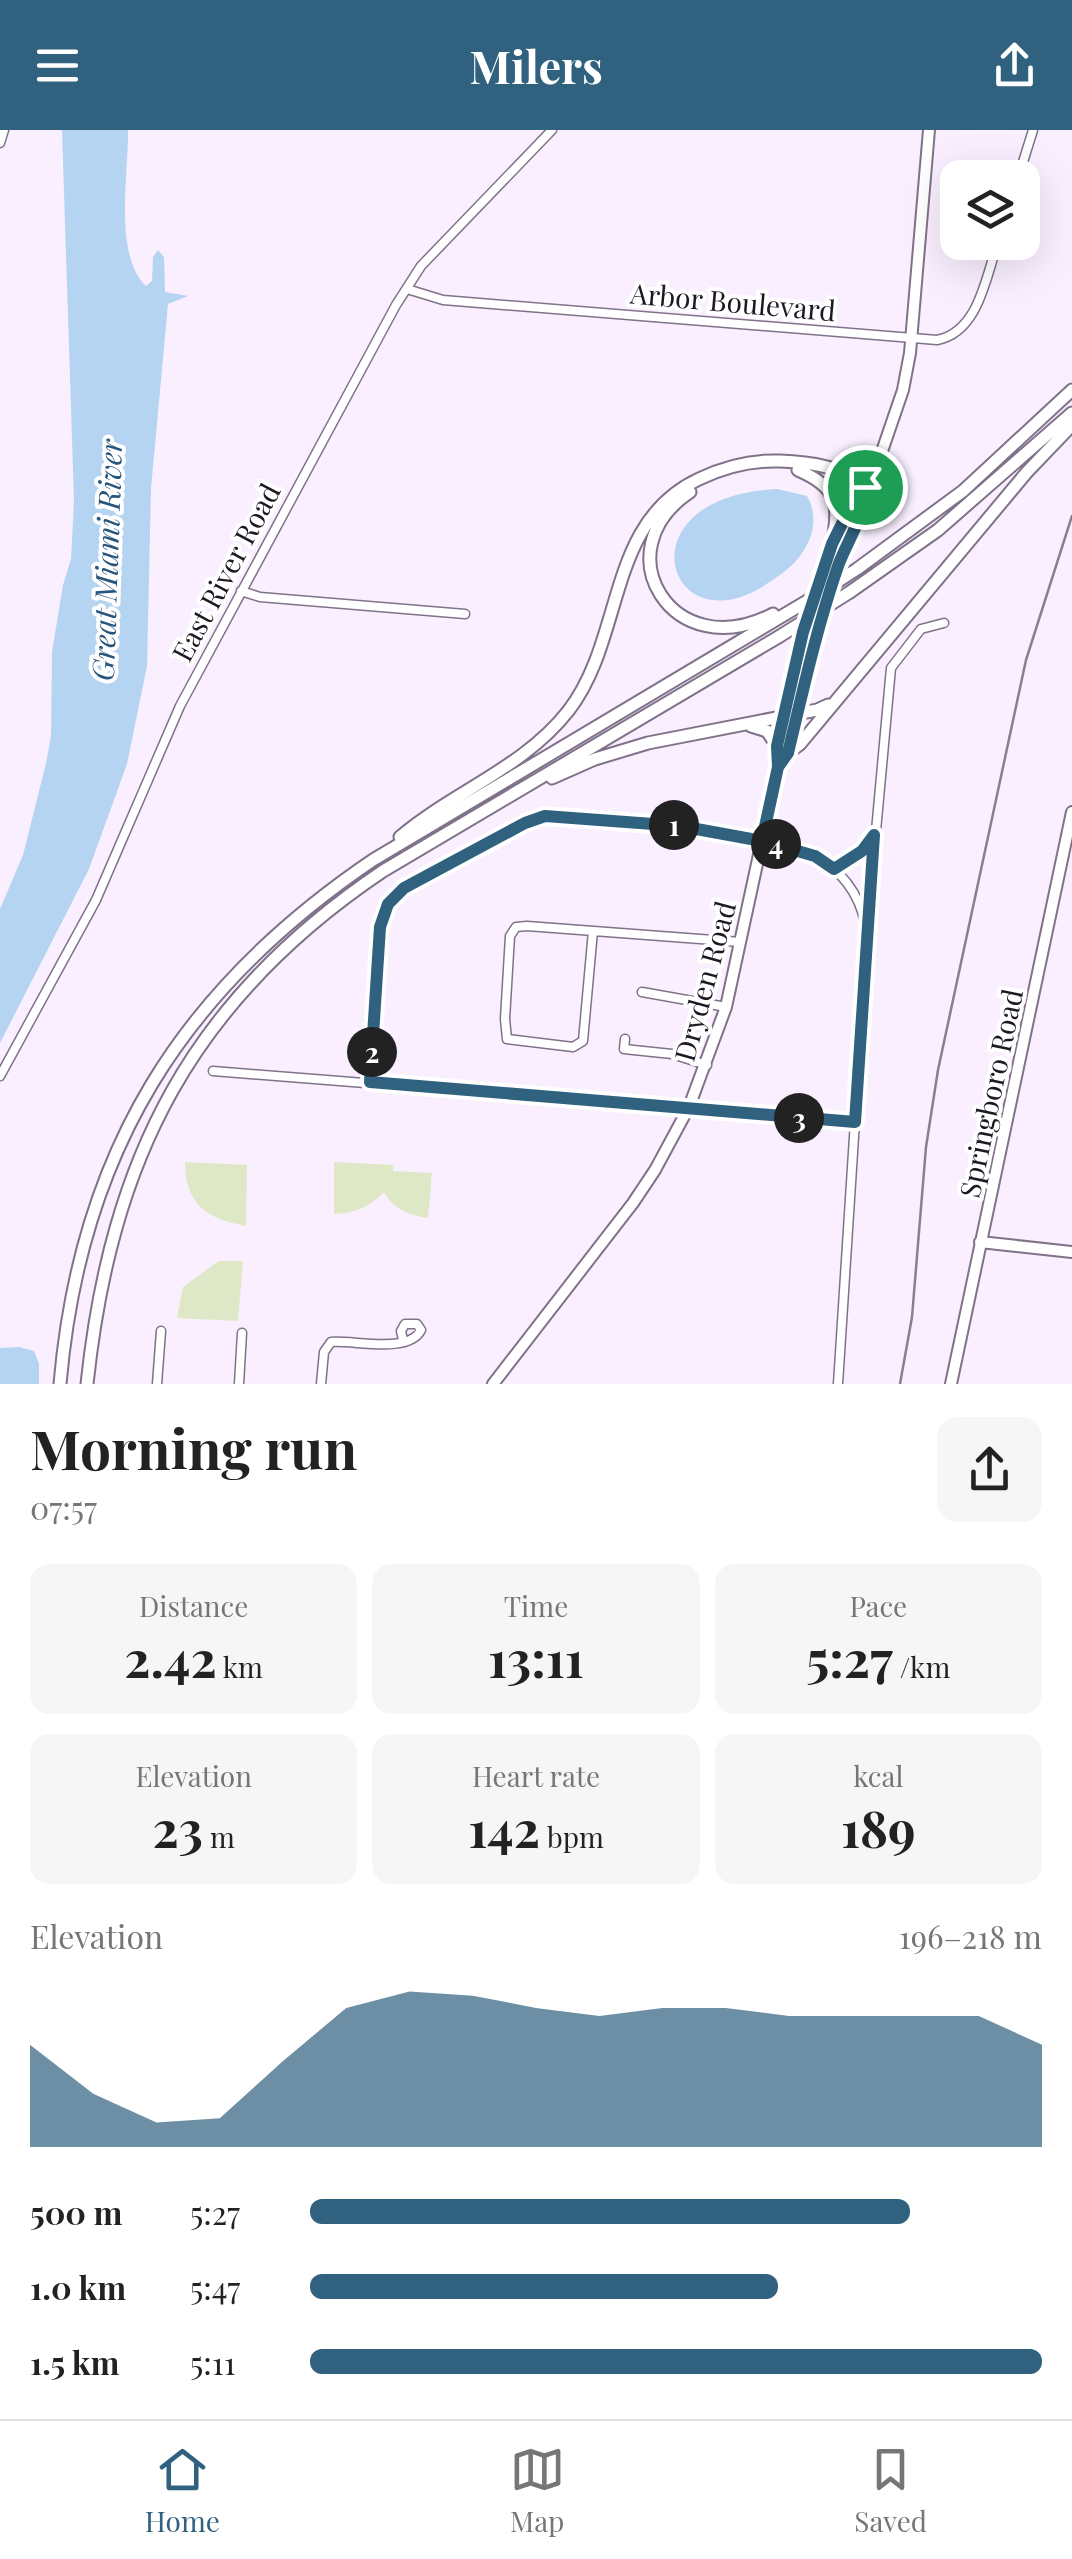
<!DOCTYPE html>
<meta charset="utf-8">
<style>
body{margin:0;font-family:"Playfair Display",serif;background:#f6f6f6;color:#222;height:100vh;display:flex;flex-direction:column;font-size:38px;white-space:nowrap}
*{box-sizing:border-box;margin:0}
p{font-size:32px;color:#767676}
.icon{flex:none;width:55px;height:55px;fill:none;stroke:currentColor;stroke-width:2;stroke-linecap:round;stroke-linejoin:round}
.map{position:relative;height:1254px;overflow:hidden}
.details{display:flex;flex-direction:column;background:#fff;flex:1}
.details>*{flex:none}
.buttons{position:absolute;left:940px;top:30px;display:grid;gap:20px}
.buttons a{display:grid;place-items:center;width:100px;height:100px;border-radius:20px;background:#fff;box-shadow:0 10px 40px #0002;font-size:50px}
.pin{position:absolute;display:grid;place-items:center;width:85px;height:85px;color:#fff;margin:-42px;border:5px solid #fff;border-radius:50%;box-shadow:0 2px 10px #0007}
.km{position:absolute;width:50px;height:50px;margin:-25px;border-radius:50%;background:#222;color:#fff;font-size:28px;line-height:50px;text-align:center}
.round{display:grid;place-items:center;flex:none;width:105px;height:105px;border-radius:20px;background:#f6f6f6}
.headline{display:flex;align-items:center;justify-content:space-between;height:170px;padding:0 30px}
h1{font-size:55px;font-weight:700;line-height:75px}
.metrics{display:grid;grid-template-columns:repeat(3,1fr);gap:15px;height:170px;padding:10px 30px}
.metrics div{display:grid;align-content:center;border-radius:20px;background:#f6f6f6;text-align:center}
.metrics b{font-size:50px;font-weight:700}
.metrics small{font-size:28px;font-weight:400}
.metrics p{font-size:28px}
.chart{height:280px;padding:20px 30px}
.chart p{display:flex;justify-content:space-between}
.chart svg{width:100%;height:180px;margin-top:10px;fill:#30617f;opacity:.7}
ul{padding:0 30px;list-style:none;font-size:32px}
li{display:grid;grid-template-columns:160px 120px 1fr;align-items:center;height:75px}
li i{height:25px;border-radius:12px;background:#30617f}
header{display:flex;justify-content:space-between;align-items:center;height:130px;padding:0 30px;background:#30617f;color:#fff;font-size:45px;font-weight:700}
.tabs{display:flex;justify-content:space-around;align-items:center;height:140px;border-top:2px solid #e0e0e0;background:#fff;font-size:28px;color:#767676}
.tabs a{display:grid;justify-items:center;gap:5px}
.tabs .active{color:#30617f}
.map>svg:first-child{display:block}
.pitch{fill:#dfe8c6}
.water{fill:#b5d4f1}
.lines{fill:none;stroke-linecap:round;stroke-linejoin:round}
.minor-casing{stroke:#807289;stroke-width:11}
.major-casing{stroke:#807289;stroke-width:14}
.highway-casing{stroke:#807289;stroke-width:15}
.minor{stroke:#fff;stroke-width:8}
.major{stroke:#fff;stroke-width:10}
.highway{stroke:#fff;stroke-width:11}
.rail{stroke:#88808d;stroke-width:2.5}
.highway-bridge-casing{stroke:#807289;stroke-width:15;stroke-linecap:butt}
.highway-bridge{stroke:#fff;stroke-width:11}
.route-casing{stroke:#fff;stroke-width:20}
.route{stroke:#30617f;stroke-width:12}
.labels{text-anchor:middle;dominant-baseline:central;stroke-width:8;stroke-linejoin:round;paint-order:stroke}
.street-label{font-size:28px;fill:#1e1822;stroke:#fff}
.water-label{font-size:30px;font-style:italic;fill:#26547b;stroke:#fff}
</style>
<header><svg class="icon" aria-label="menu" viewBox="0 0 24 24"><path d="M4 6h16M4 12h16M4 18h16"/></svg>Milers<svg class="icon" aria-label="share" viewBox="0 0 24 24"><path d="M12 15V3M7 8l5-5 5 5M5 13v7h14v-7"/></svg></header>
<div class="map">
<svg width="1072" height="1254" viewBox="0 0 1072 1254">
<rect width="100%" height="100%" fill="#f9efff"/>
<!-- pitch -->
<path class="pitch" d="M185,1032L247,1035L246,1096C207,1089 185,1074 185,1032Z
M334,1032L394,1035L393,1041L432,1043L428,1088C409,1085 394,1080 384,1062C369,1077 356,1083 334,1084Z
M219,1131H243L238,1191L177,1188L183,1157Z"/>
<!-- water -->
<path class="water" d="M62,0H128C129,42 113,125 146,156L152,151L153,127L158,120L164,127L165,162L188,166L168,174L151,358L147,536L127,634L89,739L0,913V779L23,725L46,633L51,606L52,522L63,455L71,429L74,371Z
M777,359L807,366C818,385 814,406 802,423C793,437 780,445 768,453C667,522 618,366 777,359Z
M19,1217L34,1221L39,1234V1254H0V1218Z"/>
<g class="lines">
<!-- minor casing -->
<g class="minor-casing">
<path id="minor" d="M0,13L4,0
M1018,48L1033,0
M407,159L443,170L937,210C979,202 986,146 998,112
M241,461L260,467L465,484
M833,739L867,716L876,701L891,538L921,499L944,493
M869,796L874,705
M593,801L583,911L573,917L507,909L505,889L510,806L516,797L527,796L740,812
M642,862L726,877
M625,909L624,919L672,924L707,935
M213,941L855,992
M0,946L96,770L180,576L396,175L421,136L552,0
M370,952L380,797L388,774L404,757C441,737 502,697 541,687C580,678 788,707 821,729C848,747 864,773 867,806L838,1254
M157,1254L161,1201
M239,1254L242,1203
M321,1254L324,1222L331,1212C355,1210 409,1224 421,1200L417,1194H405L401,1201L403,1210"/>
</g>
<!-- major casing -->
<g class="major-casing">
<path id="major" d="M788,623C803,563 817,503 836,444C844,416 867,385 865,357
M980,1112L1072,1122
M493,1254L633,1073L655,1040L689,977L726,877L778,637L777,616L803,501L819,451L856,365L865,357L879,330L903,260L910,223L929,0
M951,1254L1072,682"/>
</g>
<!-- highway casing -->
<g class="highway-casing">
<path id="highway" d="M798,340C837,357 841,373 832,414
M690,362C602,420 672,537 773,484
M857,439L963,361L1072,260
M850,462L938,400L1072,283
M751,596L767,601L777,616
M788,623L800,614L1027,342L1072,295
M552,648L595,629L648,613L817,580L828,575
M400,707C454,661 524,638 569,580C625,507 606,392 699,349C724,337 752,330 780,331C808,332 844,336 865,357
M60,1254C80,1022 181,860 373,730L814,467
M87,1254C111,1028 191,870 383,741L780,506"/>
</g>
<!-- minor -->
<use href="#minor" class="minor"/>
<!-- major -->
<use href="#major" class="major"/>
<!-- highway -->
<use href="#highway" class="highway"/>
<!-- rail -->
<path class="rail" d="M900,1254L912,1187L926,1017L938,940L1026,530L1072,386"/>
<!-- highway-bridge casing -->
<g class="highway-bridge-casing">
<path id="highway-bridge" d="M814,467L857,439
M780,506L850,462"/>
</g>
<!-- highway-bridge -->
<use href="#highway-bridge" class="highway-bridge"/>
</g>
<g class="lines">
<!-- route casing -->
<g class="route-casing">
<path id="route" d="M865,357C867,383 847,411 838,436C817,497 803,560 788,623L778,637L762,711L680,696L545,686L525,693L404,758L388,774L380,797L370,952L855,992L874,705L862,721L834,739L815,726L762,711L764,701L778,637L777,616L803,502L832,414L856,365L865,357"/>
</g>
<!-- route -->
<use href="#route" class="route"/>
</g>
<g class="labels">
<!-- street labels -->
<g class="street-label">
<text transform="translate(733 171) rotate(5)">Arbor Boulevard</text>
<text transform="translate(225 442) rotate(-62)">East River Road</text>
<text transform="translate(704 851) rotate(-75)">Dryden Road</text>
<text transform="translate(990 963) rotate(-78)">Springboro Road</text>
</g>
<!-- water labels -->
<g class="water-label">
<text transform="translate(106 430) rotate(-88)">Great Miami River</text>
</g>
</g>
</svg>
<div class="buttons">
<a><svg class="icon" aria-label="layers" viewBox="0 0 24 24"><path d="M12 4l9 5-9 5-9-5zM3 14l9 5 9-5"/></svg></a>
</div>
<div class="pin" style="left:865px;top:357px;background:#1e9e55"><svg class="icon" aria-label="arrive" viewBox="0 0 24 24"><path d="M6 21V4h12l-3 4 3 4H6"/></svg></div>
<b class="km" style="left:674px;top:695px">1</b>
<b class="km" style="left:372px;top:922px">2</b>
<b class="km" style="left:799px;top:988px">3</b>
<b class="km" style="left:776px;top:714px">4</b>
</div>
<section class="details">
<div class="headline"><div><h1>Morning run</h1><p>07:57</p></div><a class="round"><svg class="icon" aria-label="share" viewBox="0 0 24 24"><path d="M12 15V3M7 8l5-5 5 5M5 13v7h14v-7"/></svg></a></div>
<div class="metrics">
<div><p>Distance</p><b>2.42<small> km</small></b></div>
<div><p>Time</p><b>13:11</b></div>
<div><p>Pace</p><b>5:27<small> /km</small></b></div>
</div>
<div class="metrics">
<div><p>Elevation</p><b>23<small> m</small></b></div>
<div><p>Heart rate</p><b>142<small> bpm</small></b></div>
<div><p>kcal</p><b>189</b></div>
</div>
<div class="chart"><p><span>Elevation</span>196–218 m</p>
<svg viewBox="0 0 160 44" preserveAspectRatio="none"><path d="M0 44V19L10 31L20 38L30 37L40 23L50 10L60 6L70 7L80 10L90 12L100 10L110 10L120 12L130 12L140 12L150 12L160 19V44z"/></svg>
</div>
<ul>
<li><b>500 m</b>5:27<i style="width:82%"></i></li>
<li><b>1.0 km</b>5:47<i style="width:64%"></i></li>
<li><b>1.5 km</b>5:11<i style="width:100%"></i></li>
</ul>
</section>
<nav class="tabs">
<a class="active"><svg class="icon" aria-label="home" viewBox="0 0 24 24"><path d="M3 11l9-7 9 7M6 9v11h12V9"/></svg>Home</a>
<a><svg class="icon" aria-label="map" viewBox="0 0 24 24"><path d="M3 6l6-2 6 2 6-2v14l-6 2-6-2-6 2zM9 4v14M15 6v14"/></svg>Map</a>
<a><svg class="icon" aria-label="saved" viewBox="0 0 24 24"><path d="M7 4h10v16l-5-4-5 4z"/></svg>Saved</a>
</nav>
